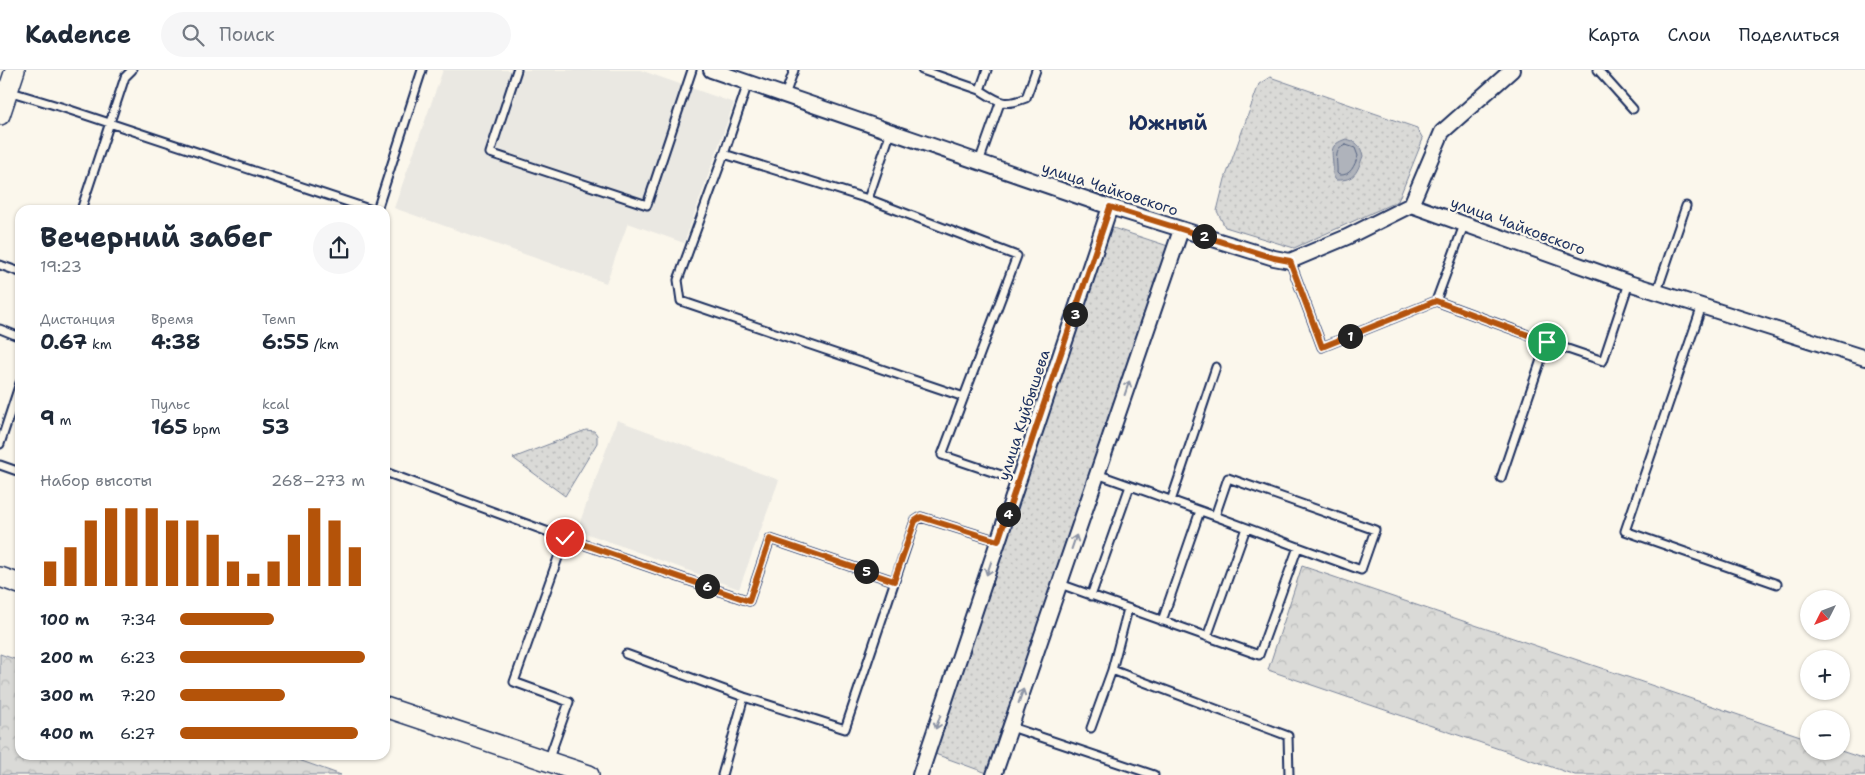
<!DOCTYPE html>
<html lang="ru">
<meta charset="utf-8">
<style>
body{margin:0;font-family:"Shantell Sans",sans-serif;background:#f6f6f7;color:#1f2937;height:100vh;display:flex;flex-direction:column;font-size:19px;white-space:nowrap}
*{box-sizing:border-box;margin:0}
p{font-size:16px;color:#747a83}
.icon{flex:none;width:28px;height:28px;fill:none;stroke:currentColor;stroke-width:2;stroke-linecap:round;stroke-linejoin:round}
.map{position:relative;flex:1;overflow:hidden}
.panel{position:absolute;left:15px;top:135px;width:375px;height:555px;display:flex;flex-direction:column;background:#fff;border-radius:15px;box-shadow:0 1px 4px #0004}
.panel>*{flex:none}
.needle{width:32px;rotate:228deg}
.tools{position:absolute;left:1800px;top:520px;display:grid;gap:10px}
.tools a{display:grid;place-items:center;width:50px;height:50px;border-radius:50%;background:#fff;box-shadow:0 1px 4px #0004;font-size:25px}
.pin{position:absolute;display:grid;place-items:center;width:42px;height:42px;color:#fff;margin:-21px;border:2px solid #fff;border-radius:50%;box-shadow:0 1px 5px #0007}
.km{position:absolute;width:25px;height:25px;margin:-12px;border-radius:50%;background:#222;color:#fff;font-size:14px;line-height:25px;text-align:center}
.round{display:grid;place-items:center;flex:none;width:52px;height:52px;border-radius:26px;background:#f6f6f7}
.overview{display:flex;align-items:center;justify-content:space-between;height:85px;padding:0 25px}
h1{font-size:28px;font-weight:700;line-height:38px}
.stats{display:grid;grid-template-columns:repeat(3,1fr);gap:8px;height:85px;padding:5px 25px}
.stats div{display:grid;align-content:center}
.stats b{font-size:21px;font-weight:700}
.stats small{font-size:14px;font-weight:400}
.stats p{font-size:14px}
.chart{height:140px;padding:10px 25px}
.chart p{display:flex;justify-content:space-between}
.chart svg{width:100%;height:90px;margin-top:5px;stroke:#b45309;stroke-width:6}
ul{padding:0 25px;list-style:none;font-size:16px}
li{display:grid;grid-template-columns:80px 60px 1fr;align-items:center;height:38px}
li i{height:12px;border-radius:6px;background:#b45309}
header{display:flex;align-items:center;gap:30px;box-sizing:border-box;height:70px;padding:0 25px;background:#fff;border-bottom:1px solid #e0e1e3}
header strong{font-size:24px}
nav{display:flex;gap:28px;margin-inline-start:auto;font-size:18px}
.search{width:350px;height:45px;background:#f6f6f7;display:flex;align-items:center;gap:12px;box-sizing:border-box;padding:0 18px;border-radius:28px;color:#747a83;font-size:19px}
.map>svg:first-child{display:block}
.built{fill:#eae8e2}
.grass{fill:url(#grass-dots);stroke:#7a849a}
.forest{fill:url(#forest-crowns);stroke:#7a849a}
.water{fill:#afb3bb;stroke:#747e96}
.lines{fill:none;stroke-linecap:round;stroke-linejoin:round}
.shore{stroke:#566483;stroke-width:1}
.lane-casing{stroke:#1b2f5e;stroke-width:11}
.street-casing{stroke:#1b2f5e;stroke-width:18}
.secondary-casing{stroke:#1b2f5e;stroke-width:22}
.lane{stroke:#fbf7ec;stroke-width:7}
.street{stroke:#fbf7ec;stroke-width:14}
.secondary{stroke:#fbf7ec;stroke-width:19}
.oneway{stroke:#8b93a5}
.route-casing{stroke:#fff;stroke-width:10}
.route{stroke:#b45309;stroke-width:6}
.labels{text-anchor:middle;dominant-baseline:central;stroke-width:4.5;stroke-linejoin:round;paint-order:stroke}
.street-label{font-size:15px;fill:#1b2f5e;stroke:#fbf7ec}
.district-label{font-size:20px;font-weight:bold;fill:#1b2f5e;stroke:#fbf7ec}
</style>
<header>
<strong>Kadence</strong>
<div class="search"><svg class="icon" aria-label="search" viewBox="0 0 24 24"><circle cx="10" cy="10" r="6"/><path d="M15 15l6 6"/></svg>Поиск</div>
<nav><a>Карта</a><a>Слои</a><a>Поделиться</a></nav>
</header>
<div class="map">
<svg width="1865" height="705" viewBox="0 0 1865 705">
<defs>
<pattern id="grass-dots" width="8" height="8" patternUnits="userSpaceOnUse" patternTransform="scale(1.25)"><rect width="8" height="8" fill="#dadad7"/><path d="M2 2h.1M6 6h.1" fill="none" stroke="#babbbb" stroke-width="1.8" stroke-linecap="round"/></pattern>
<pattern id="forest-crowns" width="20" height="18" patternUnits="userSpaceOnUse" patternTransform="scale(1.25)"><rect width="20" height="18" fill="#dadad7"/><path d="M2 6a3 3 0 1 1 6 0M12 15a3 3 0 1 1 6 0" fill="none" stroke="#babbbb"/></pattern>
</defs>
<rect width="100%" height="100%" fill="#fbf7ec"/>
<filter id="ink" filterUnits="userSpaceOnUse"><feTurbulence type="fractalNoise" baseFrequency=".02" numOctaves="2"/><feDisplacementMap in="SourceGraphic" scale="10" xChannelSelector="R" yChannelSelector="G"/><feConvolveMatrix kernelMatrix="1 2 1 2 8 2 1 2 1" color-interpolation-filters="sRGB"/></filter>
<g filter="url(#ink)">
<!-- built -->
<path class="built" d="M443,0H640L734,33L684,173L628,153L606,213L394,138Z
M617,350L779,410L739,519L577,460Z"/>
<!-- grass -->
<path class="grass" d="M1270,7L1417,58L1423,69L1398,131L1294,178L1225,157L1217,141L1225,109L1259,14Z
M1110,157L1168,176L987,703L935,684Z
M586,360L594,361L597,365V373L565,426L513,388Z"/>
<!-- forest -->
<path class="forest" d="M1302,496L1809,669V681H1841L1865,689V705H1575L1268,600Z
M0,584L20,591V685H285L341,705H0Z"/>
<!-- water -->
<path class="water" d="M1346,69C1356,71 1361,76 1363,86C1357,102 1355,111 1336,110C1331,104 1334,102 1333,95C1332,80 1329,75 1346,69Z"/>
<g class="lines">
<!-- shore -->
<path class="shore" d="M1346,75L1355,78L1358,86C1354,96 1351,106 1339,105L1337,103C1338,92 1332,79 1346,75Z"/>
<!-- lane casing -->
<g class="lane-casing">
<path id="lane" d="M517,0L490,83L647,135L692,0
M922,0L980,20
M987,0L980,20C999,32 1004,37 1026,28L1036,0
M1598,0L1633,39
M748,13L724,84L678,210L681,231L964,327
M8,21L61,37L372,140
M785,25L794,0
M724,84L868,129L1017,186L942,385L1019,411
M979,92L1000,33
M868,129L891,61
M81,140L125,7L132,0
M377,140L422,0
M1464,155L1436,231L1547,272
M1290,191L1322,277L1436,231
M0,195L20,202
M1657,221L1686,136
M1702,236L1625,461L1777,514
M0,259L20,267
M0,374L20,313
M0,395L20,402
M385,402L565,468L749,531L770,469L894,511
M1501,408L1547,272L1603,291L1629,213
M1171,431L1216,297
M1215,446L1298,477
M1060,514L1259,585L1298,477L1361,500L1375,460L1228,408L1215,446L1097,404
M1091,526L1130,416
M1128,539L1112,600L1288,666L1289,705
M1162,551L1200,441
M1207,567L1246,458
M626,584L744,627L845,659L915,451L921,447L998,471
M1011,657L1154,705
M1091,658L1112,600
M548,691L569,632L514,612L565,468
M722,705L744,627"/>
</g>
<!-- street casing -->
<g class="street-casing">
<path id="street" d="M711,0L1110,137L1274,188L1290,191L1347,167L1411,135L1629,213L1865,288
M1411,135L1442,62L1512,0
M920,705L1110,137
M994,705L1181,160"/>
</g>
<!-- secondary casing -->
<g class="secondary-casing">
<path id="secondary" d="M0,45L15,0
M0,507L20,514
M385,637L589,705"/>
</g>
<!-- lane -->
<use href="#lane" class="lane"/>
<!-- street -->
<use href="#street" class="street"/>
<!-- secondary -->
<use href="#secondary" class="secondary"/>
</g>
<!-- one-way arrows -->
<defs><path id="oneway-shaft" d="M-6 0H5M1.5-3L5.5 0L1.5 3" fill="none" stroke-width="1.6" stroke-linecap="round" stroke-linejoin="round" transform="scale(1.25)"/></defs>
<g class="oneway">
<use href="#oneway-shaft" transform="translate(1127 318) rotate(-71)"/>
<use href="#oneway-shaft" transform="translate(1074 472) rotate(-71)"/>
<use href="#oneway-shaft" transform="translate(989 498) rotate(109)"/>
<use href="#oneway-shaft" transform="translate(1021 626) rotate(-71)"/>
<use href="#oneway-shaft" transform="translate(938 652) rotate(109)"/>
</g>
</g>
<g class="lines" filter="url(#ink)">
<!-- route casing -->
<g class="route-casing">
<path id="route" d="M565,468L749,531L770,469L894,511L915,451L921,447L998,471L1110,137L1274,188L1290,191L1322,277L1436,231L1547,272"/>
</g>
<!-- route -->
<use href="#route" class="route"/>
</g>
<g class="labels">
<!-- street labels -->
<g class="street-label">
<text transform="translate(1110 119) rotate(18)">улица Чайковского</text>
<text transform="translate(1518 156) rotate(20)">улица Чайковского</text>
<text transform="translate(1024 345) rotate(-72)">улица Куйбышева</text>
</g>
<!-- district labels -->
<g class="district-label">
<text x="1168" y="53">Южный</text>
</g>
</g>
</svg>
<div class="tools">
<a><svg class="needle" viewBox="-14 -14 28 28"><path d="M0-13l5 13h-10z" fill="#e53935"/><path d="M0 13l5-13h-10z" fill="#747a83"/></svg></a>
<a>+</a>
<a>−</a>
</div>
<div class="pin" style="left:1547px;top:272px;background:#1e9e55"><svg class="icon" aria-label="arrive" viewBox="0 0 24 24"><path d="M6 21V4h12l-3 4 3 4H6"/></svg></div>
<div class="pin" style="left:565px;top:468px;background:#d93025"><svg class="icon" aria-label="check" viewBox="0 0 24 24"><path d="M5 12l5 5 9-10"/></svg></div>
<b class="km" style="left:1350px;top:266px">1</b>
<b class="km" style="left:1204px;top:166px">2</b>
<b class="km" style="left:1075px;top:244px">3</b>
<b class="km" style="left:1008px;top:444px">4</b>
<b class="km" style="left:866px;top:501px">5</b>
<b class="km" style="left:707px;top:516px">6</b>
<section class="panel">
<div class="overview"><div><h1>Вечерний забег</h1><p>19:23</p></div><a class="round"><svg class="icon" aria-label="share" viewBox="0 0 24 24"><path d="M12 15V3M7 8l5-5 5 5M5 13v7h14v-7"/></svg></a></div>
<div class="stats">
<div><p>Дистанция</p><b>0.67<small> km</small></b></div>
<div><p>Время</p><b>4:38</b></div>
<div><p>Темп</p><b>6:55<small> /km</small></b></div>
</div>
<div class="stats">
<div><b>9<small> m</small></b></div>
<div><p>Пульс</p><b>165<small> bpm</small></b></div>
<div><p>kcal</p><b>53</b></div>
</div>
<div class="chart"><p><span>Набор высоты</span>268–273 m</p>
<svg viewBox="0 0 160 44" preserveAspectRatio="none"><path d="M5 44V32M15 44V25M25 44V12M35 44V6M45 44V6M55 44V6M65 44V12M75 44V12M85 44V19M95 44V32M105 44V38M115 44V32M125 44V19M135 44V6M145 44V12M155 44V25"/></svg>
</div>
<ul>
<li><b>100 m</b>7:34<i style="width:51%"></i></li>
<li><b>200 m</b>6:23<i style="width:100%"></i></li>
<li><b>300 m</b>7:20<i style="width:57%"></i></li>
<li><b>400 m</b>6:27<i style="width:96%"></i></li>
</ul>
</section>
</div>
